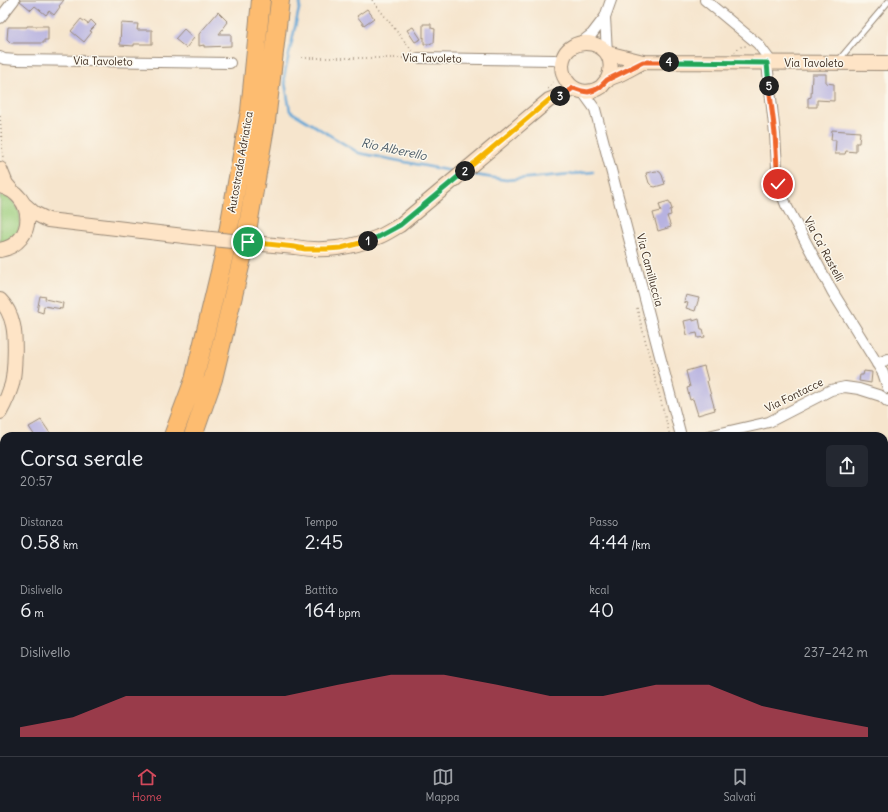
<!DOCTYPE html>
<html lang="it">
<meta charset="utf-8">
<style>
body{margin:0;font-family:Delius,sans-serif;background:#242831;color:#f1f3f6;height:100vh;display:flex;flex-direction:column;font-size:15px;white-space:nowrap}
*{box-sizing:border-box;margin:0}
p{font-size:13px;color:#9ea1a6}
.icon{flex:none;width:22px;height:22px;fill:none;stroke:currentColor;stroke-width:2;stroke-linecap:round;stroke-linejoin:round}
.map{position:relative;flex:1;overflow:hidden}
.drawer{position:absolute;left:0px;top:432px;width:888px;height:324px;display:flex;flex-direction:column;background:#171b24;border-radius:12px 12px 0 0;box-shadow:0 1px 3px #0004}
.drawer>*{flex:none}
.pin{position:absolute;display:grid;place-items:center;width:34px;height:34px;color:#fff;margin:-17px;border:2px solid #fff;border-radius:50%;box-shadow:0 1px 4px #0007}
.km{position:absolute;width:20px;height:20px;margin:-10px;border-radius:50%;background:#222;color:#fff;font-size:11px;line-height:20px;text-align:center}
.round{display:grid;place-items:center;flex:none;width:42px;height:42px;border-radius:6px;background:#242831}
.overview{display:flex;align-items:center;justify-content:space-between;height:68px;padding:0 20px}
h1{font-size:22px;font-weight:600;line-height:30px}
.metrics{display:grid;grid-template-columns:repeat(3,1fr);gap:6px;height:68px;padding:4px 20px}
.metrics div{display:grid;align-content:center}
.metrics b{font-size:20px;font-weight:600}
.metrics small{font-size:11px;font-weight:400}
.metrics p{font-size:11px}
.chart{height:112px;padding:8px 20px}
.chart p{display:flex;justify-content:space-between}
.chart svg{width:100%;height:72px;margin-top:4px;fill:#d1495b;opacity:.7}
.dock{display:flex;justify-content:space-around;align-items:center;height:56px;border-top:1px solid #363941;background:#171b24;font-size:11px;color:#9ea1a6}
.dock a{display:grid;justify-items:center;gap:2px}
.dock .on{color:#d1495b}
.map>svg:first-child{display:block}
.green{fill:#9ccd7d;stroke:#6c7c4e}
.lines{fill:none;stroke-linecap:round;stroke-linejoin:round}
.stream{stroke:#60a4d5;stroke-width:2.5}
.building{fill:#b7b2e0}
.lane-casing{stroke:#988876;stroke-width:7}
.street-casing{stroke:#988876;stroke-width:12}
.secondary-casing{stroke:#988876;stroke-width:16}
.highway-casing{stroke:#988876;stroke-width:20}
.path{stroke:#988876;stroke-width:1.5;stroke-dasharray:1 3;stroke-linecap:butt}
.lane{stroke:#fff;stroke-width:5}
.street{stroke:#fff;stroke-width:10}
.secondary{stroke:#fee4c6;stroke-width:14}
.highway{stroke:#fdbc70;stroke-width:18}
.secondary-bridge-casing{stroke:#988876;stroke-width:16;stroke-linecap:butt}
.secondary-bridge{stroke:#fee4c6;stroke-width:14}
.split-1-casing{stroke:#fff;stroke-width:8}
.split-2-casing{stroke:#fff;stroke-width:8}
.split-3-casing{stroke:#fff;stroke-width:8}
.split-4-casing{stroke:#fff;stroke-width:8}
.split-5-casing{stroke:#fff;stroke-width:8}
.split-6-casing{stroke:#fff;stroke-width:8}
.split-1{stroke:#f5b400;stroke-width:5}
.split-2{stroke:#22a559;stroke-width:5}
.split-3{stroke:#f5b400;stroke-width:5}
.split-4{stroke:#f0652b;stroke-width:5}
.split-5{stroke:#22a559;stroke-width:5}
.split-6{stroke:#f0652b;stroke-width:5}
.labels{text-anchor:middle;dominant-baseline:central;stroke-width:3;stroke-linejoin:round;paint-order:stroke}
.street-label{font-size:11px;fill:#3b2a1e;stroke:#fbf7ec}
.water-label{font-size:12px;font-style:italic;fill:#4a5b67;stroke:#fbf7ec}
</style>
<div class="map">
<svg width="888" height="756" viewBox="0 0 888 756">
<rect width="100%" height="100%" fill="#fbf7ec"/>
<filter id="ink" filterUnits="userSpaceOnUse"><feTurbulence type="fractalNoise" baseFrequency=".025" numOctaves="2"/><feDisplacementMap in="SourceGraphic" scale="8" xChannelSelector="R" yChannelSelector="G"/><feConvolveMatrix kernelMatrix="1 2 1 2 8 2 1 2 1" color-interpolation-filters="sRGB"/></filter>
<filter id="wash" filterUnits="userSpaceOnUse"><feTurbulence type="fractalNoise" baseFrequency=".012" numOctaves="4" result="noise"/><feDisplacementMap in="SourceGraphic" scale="16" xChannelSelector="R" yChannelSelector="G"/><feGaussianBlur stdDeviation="0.9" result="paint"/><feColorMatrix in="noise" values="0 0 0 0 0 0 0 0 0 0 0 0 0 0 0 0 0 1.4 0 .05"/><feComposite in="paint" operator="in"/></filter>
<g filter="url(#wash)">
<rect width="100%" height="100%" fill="#f6e5cd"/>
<!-- green -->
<path class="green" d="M0,195C18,197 26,220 16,234C12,240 6,242 0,244Z"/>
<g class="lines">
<!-- stream -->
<path class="stream" d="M301,0L284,77L290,111L359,153L456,172
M469,174L506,180L593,172"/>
</g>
<g id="blocks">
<!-- building -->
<path class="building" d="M20,0H64L59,6L60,7L54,15L49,11L46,15L35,6L31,10L20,1Z
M367,9L374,18L364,25L357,16Z
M218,12L228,22L219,34H231V46L204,47V45L199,46V34Z
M81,19L88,24L91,20L96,25L90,31L92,32L84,42L71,31Z
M121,23L138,24L137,30H152V44H134V46L120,45Z
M423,24H431V28L435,29L434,43H431L430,44H424V37L423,38Z
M27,26H48V40H44V43H11L7,39L8,27H27Z
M413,27L421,39L415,42L407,30Z
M184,29L194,38L186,48L175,39Z
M812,74H826V83L834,84V101L817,100V107H808V98L811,97Z
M832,130L860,132L859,143H856V152L846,151L845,154H835L836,140H831Z
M656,171L660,172L662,175L665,184L655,187L652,186L649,183L646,173Z
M669,201L672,209L670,210L671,215L667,216L671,227L658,231L653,213L661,211L659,204Z
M686,295L699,298L695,311L686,308L688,303L684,302Z
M40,296L46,297L45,299L63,303L62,309L44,306L43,313L37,311Z
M693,319V321L699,319L701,329H703L705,337L698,338L697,333L687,335L684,321Z
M704,366L708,381H707L715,410L698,415L693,399L690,400L687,388L690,387L686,371Z
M864,371L872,372L871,383L859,381L860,375H863Z
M41,420L52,436H35L29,427Z"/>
</g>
</g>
<g filter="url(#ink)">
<use href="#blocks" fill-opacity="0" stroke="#988876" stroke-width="1"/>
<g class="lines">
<!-- lane casing -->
<g class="lane-casing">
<path id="lane" d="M838,61L888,2"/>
</g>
<!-- street casing -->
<g class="street-casing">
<path id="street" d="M705,0L758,44L772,63
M605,17L607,53
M0,18L14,0
M579,44L592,34L605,17L611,0
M0,57L4,59L16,60L230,63
M418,58L554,60L563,62
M767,63L775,134L778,184L786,205L832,291L883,373L888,388
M582,91L595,109L681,436
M877,364L888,359
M708,436L769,422L831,390L845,387L859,389L881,396L888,402
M497,752L498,756
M762,752L764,756
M544,755L553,752
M38,756L41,752
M611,756L625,752"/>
</g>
<!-- secondary casing -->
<g class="secondary-casing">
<path id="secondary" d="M607,53L643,62L888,63
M607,81C626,39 564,29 562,65C562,73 565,80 570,85C578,93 591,94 601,87C603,85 605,82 607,80C610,78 615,76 618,75C627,71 635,66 643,62
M0,169L6,184L12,191
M0,186C36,195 37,243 0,250
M25,205L34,213L48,220L201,238
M295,247C322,252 352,248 378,237C386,234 393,229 400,225L549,100L565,94L573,88
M0,300C6,306 11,316 13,325C16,338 15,370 12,384C9,394 5,403 0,412"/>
</g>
<!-- highway casing -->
<g class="highway-casing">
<path id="highway" d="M173,436L194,380L224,255L250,111L261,0
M193,436L213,379L243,254L266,121L280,0
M0,731L4,727
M0,753L4,749"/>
</g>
<!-- path -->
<path class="path" d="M372,0L413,52
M735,52L739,47L746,46
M302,58H410
M548,89L554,80
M0,116L3,158
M637,308L670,436"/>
<!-- lane -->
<use href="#lane" class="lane"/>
<!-- street -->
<use href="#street" class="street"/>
<!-- secondary -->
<use href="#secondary" class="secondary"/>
<!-- highway -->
<use href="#highway" class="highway"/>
<!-- secondary-bridge casing -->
<g class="secondary-bridge-casing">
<path id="secondary-bridge" d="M201,238L295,247"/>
</g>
<!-- secondary-bridge -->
<use href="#secondary-bridge" class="secondary-bridge"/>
</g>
</g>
<g class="lines" filter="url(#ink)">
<!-- split-1 casing -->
<g class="split-1-casing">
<path id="split-1" d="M248,242L295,247L305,249H327L341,248L368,241"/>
</g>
<!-- split-2 casing -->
<g class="split-2-casing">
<path id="split-2" d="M368,241L378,237L400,225L465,171"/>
</g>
<!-- split-3 casing -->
<g class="split-3-casing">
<path id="split-3" d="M465,171L549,100L560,96"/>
</g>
<!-- split-4 casing -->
<g class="split-4-casing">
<path id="split-4" d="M560,96L565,94L573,88L582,91L588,92L595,90L600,87L607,80L643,62H669"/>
</g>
<!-- split-5 casing -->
<g class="split-5-casing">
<path id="split-5" d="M669,62L767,63L769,86"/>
</g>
<!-- split-6 casing -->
<g class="split-6-casing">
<path id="split-6" d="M769,86L775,134L778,184"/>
</g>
<!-- split-1 -->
<use href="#split-1" class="split-1"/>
<!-- split-2 -->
<use href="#split-2" class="split-2"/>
<!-- split-3 -->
<use href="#split-3" class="split-3"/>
<!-- split-4 -->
<use href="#split-4" class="split-4"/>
<!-- split-5 -->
<use href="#split-5" class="split-5"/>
<!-- split-6 -->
<use href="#split-6" class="split-6"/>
</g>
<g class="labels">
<!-- street labels -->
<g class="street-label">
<text transform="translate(432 58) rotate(1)">Via Tavoleto</text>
<text transform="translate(103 61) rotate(1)">Via Tavoleto</text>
<text x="814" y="63">Via Tavoleto</text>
<text transform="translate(240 162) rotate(-80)">Autostrada Adriatica</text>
<text transform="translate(824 249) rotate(62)">Via Ca' Rastelli</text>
<text transform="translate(650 270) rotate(75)">Via Camilluccia</text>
<text transform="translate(794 395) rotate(-26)">Via Fontacce</text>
</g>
<!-- water labels -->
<g class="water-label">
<text transform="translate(394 149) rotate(12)">Rio Alberello</text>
</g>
</g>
</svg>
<div class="pin" style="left:248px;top:242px;background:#1e9e55"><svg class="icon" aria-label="arrive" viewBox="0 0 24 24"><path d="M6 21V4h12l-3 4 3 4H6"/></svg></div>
<div class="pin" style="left:778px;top:184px;background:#d93025"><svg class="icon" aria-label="check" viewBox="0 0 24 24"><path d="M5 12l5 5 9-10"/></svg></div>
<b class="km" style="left:368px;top:241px">1</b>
<b class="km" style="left:465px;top:171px">2</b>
<b class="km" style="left:560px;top:96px">3</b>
<b class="km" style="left:669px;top:62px">4</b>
<b class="km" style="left:769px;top:86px">5</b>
<section class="drawer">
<div class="overview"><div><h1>Corsa serale</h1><p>20:57</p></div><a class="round"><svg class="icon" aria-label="share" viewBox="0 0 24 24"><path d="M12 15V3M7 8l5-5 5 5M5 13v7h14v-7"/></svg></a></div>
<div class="metrics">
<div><p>Distanza</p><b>0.58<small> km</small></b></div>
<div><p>Tempo</p><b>2:45</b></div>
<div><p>Passo</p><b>4:44<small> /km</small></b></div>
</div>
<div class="metrics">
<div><p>Dislivello</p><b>6<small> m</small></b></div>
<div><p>Battito</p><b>164<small> bpm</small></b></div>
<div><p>kcal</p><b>40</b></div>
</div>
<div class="chart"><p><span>Dislivello</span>237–242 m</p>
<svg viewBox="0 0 160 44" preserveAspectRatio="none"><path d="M0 44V38L10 32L20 19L30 19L40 19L50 19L60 12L70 6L80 6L90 12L100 19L110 19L120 12L130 12L140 25L150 32L160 38V44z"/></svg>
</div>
</section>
</div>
<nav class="dock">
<a class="on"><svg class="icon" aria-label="home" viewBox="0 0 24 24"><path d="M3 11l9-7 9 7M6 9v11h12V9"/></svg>Home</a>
<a><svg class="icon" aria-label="map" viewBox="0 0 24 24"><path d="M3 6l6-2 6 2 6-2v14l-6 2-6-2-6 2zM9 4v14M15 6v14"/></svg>Mappa</a>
<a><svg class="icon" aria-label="saved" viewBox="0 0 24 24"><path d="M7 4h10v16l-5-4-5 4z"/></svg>Salvati</a>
</nav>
